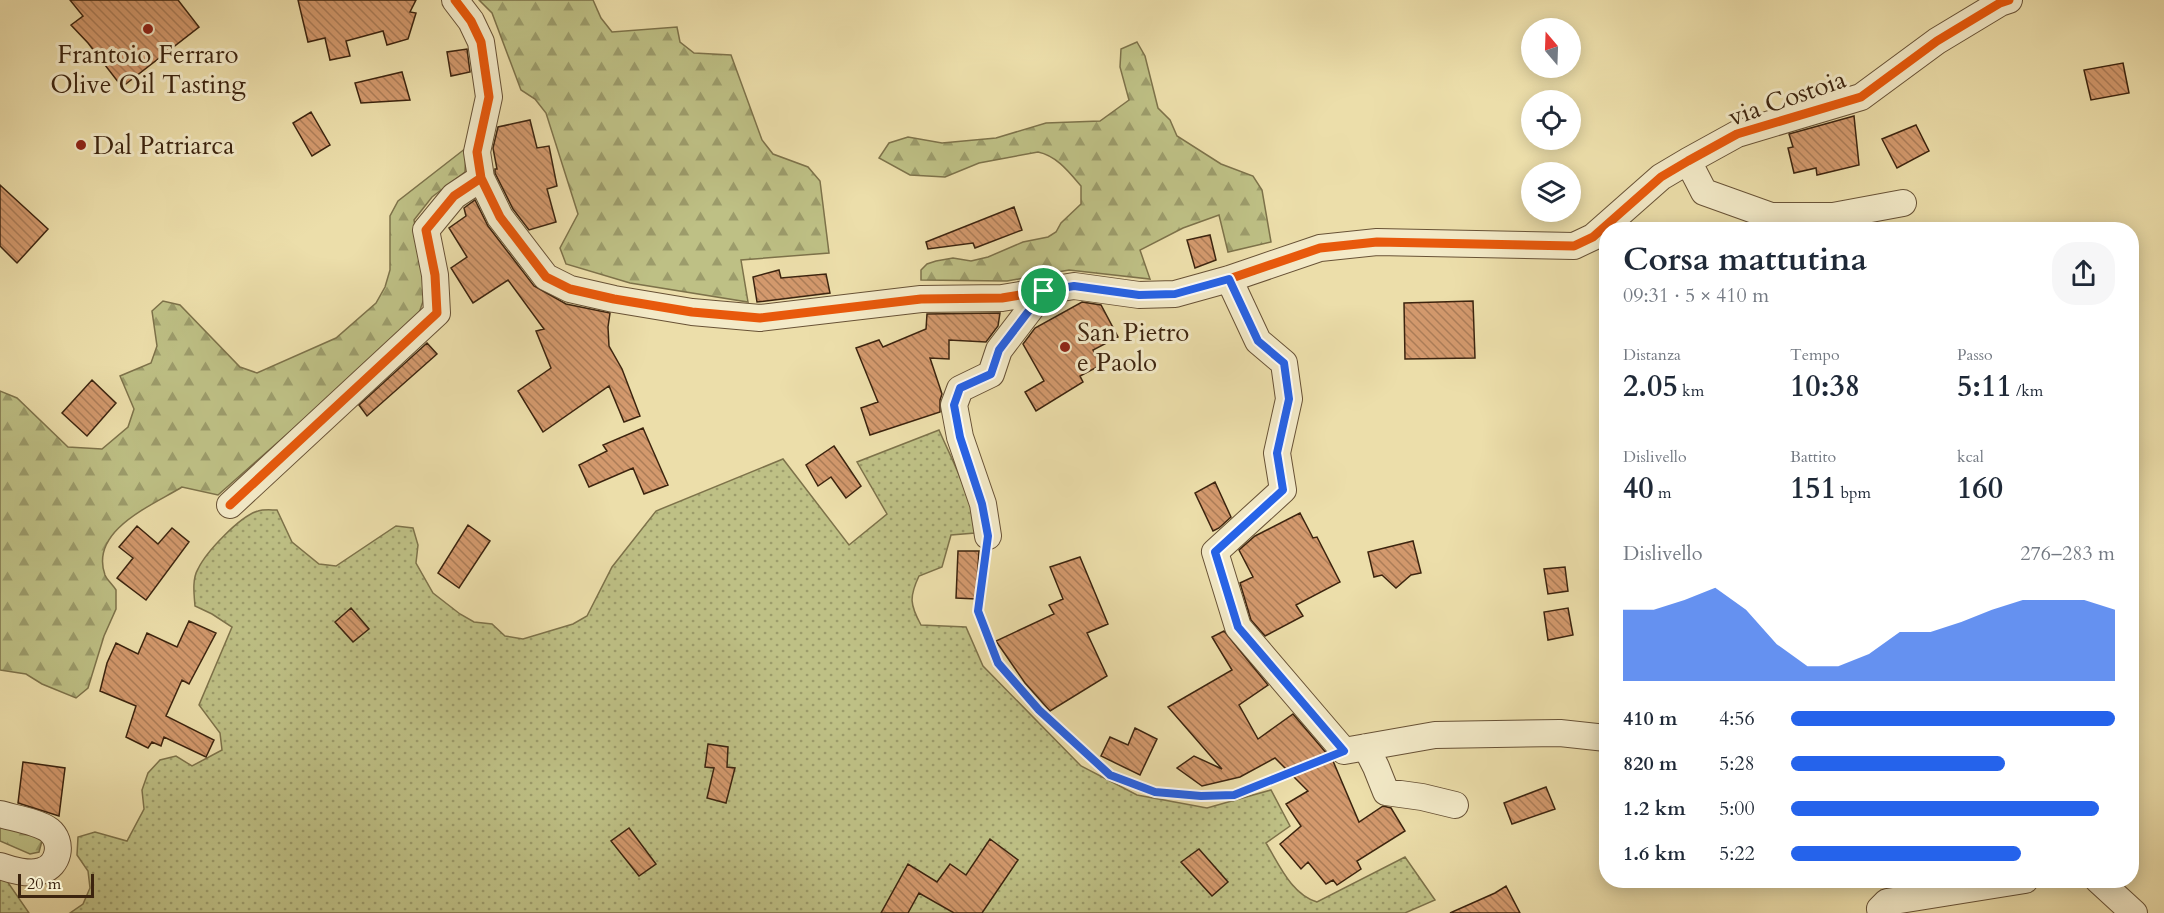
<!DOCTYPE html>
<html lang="it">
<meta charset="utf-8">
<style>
body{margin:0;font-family:Cardo,serif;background:#f6f6f7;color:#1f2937;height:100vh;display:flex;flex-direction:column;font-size:22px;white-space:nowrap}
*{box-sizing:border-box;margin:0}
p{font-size:20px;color:#747a83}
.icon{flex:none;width:33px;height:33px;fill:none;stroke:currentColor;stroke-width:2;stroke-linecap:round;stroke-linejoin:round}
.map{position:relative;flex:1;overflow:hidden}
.side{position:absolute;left:1599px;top:222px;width:540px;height:666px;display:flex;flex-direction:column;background:#fff;border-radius:24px;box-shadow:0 3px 15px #0003}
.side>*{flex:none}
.needle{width:39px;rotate:341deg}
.tools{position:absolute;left:1521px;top:18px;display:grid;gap:12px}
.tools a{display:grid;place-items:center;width:60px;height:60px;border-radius:50%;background:#fff;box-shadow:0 3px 15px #0003;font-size:30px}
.scale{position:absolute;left:18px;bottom:15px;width:76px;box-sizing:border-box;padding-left:6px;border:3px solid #3c240f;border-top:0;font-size:16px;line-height:21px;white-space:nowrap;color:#3c240f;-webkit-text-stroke:4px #f3eac8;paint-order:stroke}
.pin{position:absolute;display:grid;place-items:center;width:51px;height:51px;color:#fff;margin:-26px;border:3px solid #fff;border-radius:50%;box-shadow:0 2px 6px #0007}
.round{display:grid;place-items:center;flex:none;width:63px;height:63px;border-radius:24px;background:#f6f6f7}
.head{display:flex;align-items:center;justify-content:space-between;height:102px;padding:0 24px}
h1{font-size:33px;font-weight:700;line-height:45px}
.stats{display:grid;grid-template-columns:repeat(3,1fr);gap:9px;height:102px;padding:6px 24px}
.stats div{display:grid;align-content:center}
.stats b{font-size:30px;font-weight:700}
.stats small{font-size:16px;font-weight:400}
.stats p{font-size:16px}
.chart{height:168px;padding:12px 24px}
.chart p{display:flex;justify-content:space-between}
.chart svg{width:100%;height:108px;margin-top:6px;fill:#2563eb;opacity:.7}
ul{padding:0 24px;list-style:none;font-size:20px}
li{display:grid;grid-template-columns:96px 72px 1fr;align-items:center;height:45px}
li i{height:15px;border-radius:8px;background:#2563eb}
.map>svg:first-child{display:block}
.grass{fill:url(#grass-dots);stroke:#7d724a;stroke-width:1.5}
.forest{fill:url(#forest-firs);stroke:#7d724a;stroke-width:1.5}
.building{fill:url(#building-back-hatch);stroke:#3c240f;stroke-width:1.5}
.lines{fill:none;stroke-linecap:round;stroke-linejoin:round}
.minor-casing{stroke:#685236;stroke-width:28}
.path{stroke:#3c240f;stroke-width:4;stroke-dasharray:1.5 3;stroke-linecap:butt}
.minor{stroke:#f3eac8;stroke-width:26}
.cycleway-casing{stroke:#f3eac8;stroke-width:13}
.cycleway{stroke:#e8590c;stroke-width:9}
.route-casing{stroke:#fff;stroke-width:12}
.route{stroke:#2563eb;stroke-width:8}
.poi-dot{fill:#8f2418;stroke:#f3eac8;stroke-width:2}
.labels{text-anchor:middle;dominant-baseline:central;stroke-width:6;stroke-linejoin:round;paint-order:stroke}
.poi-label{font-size:26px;fill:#3c240f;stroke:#f3eac8;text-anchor:start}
.street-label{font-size:26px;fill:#3c240f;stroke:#f3eac8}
</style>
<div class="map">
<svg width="2164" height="913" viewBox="0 0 2164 913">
<defs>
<pattern id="grass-dots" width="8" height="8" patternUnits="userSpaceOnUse" patternTransform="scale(1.5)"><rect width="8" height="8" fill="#bec085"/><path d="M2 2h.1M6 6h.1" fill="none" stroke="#9c9c6b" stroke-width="1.8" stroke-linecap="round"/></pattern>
<pattern id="forest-firs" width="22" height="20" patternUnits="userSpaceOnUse" patternTransform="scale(1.5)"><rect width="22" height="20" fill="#bec085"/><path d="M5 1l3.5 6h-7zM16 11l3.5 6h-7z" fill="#9c9c6b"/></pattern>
<pattern id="building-back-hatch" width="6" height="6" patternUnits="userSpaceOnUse" patternTransform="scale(1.5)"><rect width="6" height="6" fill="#d3996d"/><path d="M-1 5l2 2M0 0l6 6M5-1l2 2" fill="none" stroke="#ac7d58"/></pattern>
</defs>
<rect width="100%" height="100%" fill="#ecdeaa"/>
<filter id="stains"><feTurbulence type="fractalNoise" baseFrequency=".00333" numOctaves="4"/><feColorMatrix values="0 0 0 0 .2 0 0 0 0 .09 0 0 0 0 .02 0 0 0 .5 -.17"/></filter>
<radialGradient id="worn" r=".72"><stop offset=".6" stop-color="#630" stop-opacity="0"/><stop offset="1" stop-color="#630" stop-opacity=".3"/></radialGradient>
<!-- grass -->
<path class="grass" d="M939,430C951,458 976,505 975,533L951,535L942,567L919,576C909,597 910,605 921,625L966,627L983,666L1081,766L1137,795L1207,808L1271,790L1290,826L1266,843C1279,864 1291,894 1317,902L1405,857L1435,900L1405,913H70L83,904L90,888L88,871L77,855L78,837L95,832L127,841L144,809L142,790L148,773L160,760L176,756L192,766L222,750L220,733L199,705L232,627L212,614L195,606C194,594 192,579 198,569C206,552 240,516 258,511C264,509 271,510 277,510L292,542L319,564L336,566L396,526L413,528L418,545L416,563L433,593L460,614L474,622L492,624L505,636L523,639L573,624L587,616L612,567L656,511L783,459L849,545L887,514L857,462Z
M0,877L7,881L29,913H0Z"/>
<!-- forest -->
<path class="forest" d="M479,0H593L601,18L612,32L677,27L680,42L694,53L731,55L762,140L773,154L808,167L820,181L829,253L741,260L748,302L630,283L566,264L560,248L578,214L546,113L535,99L521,90L492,13Z
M1137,42L1145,56L1158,108L1170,120L1177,136L1221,164L1253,176L1262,190L1271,242L1228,252L1219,215L1183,228L1140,250L1150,279L1069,270L1007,281L921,280V270L927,264L936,261L953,258L971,261L988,257L1023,242L1048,237L1056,232L1061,223L1081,204V186C1069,172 1057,156 1038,152L979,163L945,177L910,175L879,158L889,143L908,137L942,143L996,138L1046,123L1100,121L1129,100L1120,67L1121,49Z
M466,148L465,172L432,197L414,220L427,290L419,313L317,408L218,495L182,487C153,505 89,530 105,575C107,580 113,585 116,590V609L104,636L88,688L76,698L42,684L26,674L0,670V391L17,398L68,447L102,449L128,427L134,409L120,376L151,363L157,346L152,311L163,301L180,305L240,367L257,373L336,338L376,303L385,287L390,270V216L398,201Z
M0,826L4,828L29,831L42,841L39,852L30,854L0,841Z"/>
<!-- building -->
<path class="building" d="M70,0H178L199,27L122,87L88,43L71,25L83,16Z
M298,0H416L410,12L416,13L408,39L387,45L383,31L346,41L350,56L330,60L325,38L308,42Z
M467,49L470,72L451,76L447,52Z
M2123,63L2129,93L2091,100L2084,70Z
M402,72L410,100L361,103L355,83Z
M311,112L330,145L312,156L293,123Z
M1854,116L1859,165L1817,175L1816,168L1794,173L1788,148L1793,147L1789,134Z
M530,120L537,148L549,146L557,186L547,189L556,222L529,230L513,209L495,173V169H497L493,148L498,127Z
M1916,125L1929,151L1897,168L1882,139Z
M0,185L48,229L17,263L0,246Z
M475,200L488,226L534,286L566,304L610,313L608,327L609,346L622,369L640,416L624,422L609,386L543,432L518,391L551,368L536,331L544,329L508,280L473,303L451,268L467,257L449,228L466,216L464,208Z
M1014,207L1022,230L975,248L973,243L928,249L926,242Z
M1210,235L1216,260L1195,268L1187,240Z
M779,270L781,278L826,274L830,293L757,302L753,277Z
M1473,301L1475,358L1405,359L1404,303Z
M1082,302L1101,305L1118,337L1093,350L1101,365L1080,376L1083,382L1036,411L1025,392L1044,381L1023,344L1035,328Z
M1000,313L998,326L986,342L949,340V359L930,358L942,394L940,400V412L870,435L861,408L878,402L856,348L879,340L883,347L926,329L927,314Z
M427,343L437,354L367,416L359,405Z
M92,380L116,403L87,436L62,413Z
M643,428L668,485L644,494L633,468L589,487L579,465L607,451L603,445Z
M834,446L861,486L846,498L831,477L818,486L806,465Z
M1215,482L1231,517L1219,528L1213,531L1195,493Z
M1300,513L1313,538L1317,537L1340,582L1296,605L1303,616L1265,636L1251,620L1240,583L1253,577L1239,550L1255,536Z
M468,525L490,541L459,588L438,573Z
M137,526L158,544L172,528L189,542L146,600L117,578L133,558L119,547Z
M1413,541L1421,573L1411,575L1396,588L1382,575L1374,577L1368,552Z
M958,551H979L976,599L956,598Z
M1080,557L1108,624L1087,633L1107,676L1050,711L1025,683L996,641L1054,614L1049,605L1063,599L1050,567Z
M1565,567L1568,591L1548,594L1544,569Z
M351,608L369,629L353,642L335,622Z
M1568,608L1573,635L1548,640L1544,612Z
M189,621L216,633L189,684L182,680L166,716L214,740L206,757L164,737L161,746L152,742L148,748L126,737L136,706L100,691L107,663L116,643L138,654L147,633L177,647Z
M1224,631L1268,685L1239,705L1258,739L1293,714L1333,761L1359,822L1383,806L1391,808L1405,831L1357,861L1361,869L1337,885L1333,880L1326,884L1308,862L1301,869L1280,844L1301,826L1286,804L1308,791L1275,758L1240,777L1202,786L1177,768L1194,756L1222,769L1168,707L1232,670L1212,637Z
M1135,728L1157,739L1140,775L1101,756L1110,737L1128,745Z
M708,744L728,747L727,767L735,768L726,803L707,798L714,768L705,767Z
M23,762L65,768L59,816L18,803Z
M1546,787L1555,809L1512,824L1504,803Z
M629,828L656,864L639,876L611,841Z
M990,839L1018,860L982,913H954L919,893L908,913H881L908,864L937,882L950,864L966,875Z
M1199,849L1228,882L1212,896L1181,862Z
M1506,886L1520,913H1450L1495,893Z"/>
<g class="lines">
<!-- minor casing -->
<g class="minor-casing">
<path id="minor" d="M455,0L471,21L481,42L489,97L477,152L481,178L500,217L546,277L570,289L614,299L692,312L760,318L921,299L1002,298L1074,286L1139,295L1175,294L1229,279L1320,248L1377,242L1574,246L1593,237L1661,177L1688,161L1737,134L1861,97L1937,41L2000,3L2009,0
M1688,161L1704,192L1771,216H1833L1903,203
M1229,279L1258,341L1284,363L1289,399L1277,453L1283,490L1215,552L1238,627L1344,751L1435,735L1560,733L1606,738
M230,505L437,313L435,275L426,230L454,196L481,178
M988,536L983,504L960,437L954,405L960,389L991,374L999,350L1044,291
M1366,747L1376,767L1386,792L1422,797L1455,805
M0,814C13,818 38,822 49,830C64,842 59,866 41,871C30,875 11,870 0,866
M2098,880L2134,913
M1881,913L1880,909L1887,902L2025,880"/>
</g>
<!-- path -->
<path class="path" d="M985,560L978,611L998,663L1039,709L1110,775L1155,792L1201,796L1234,795L1319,761"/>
<!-- minor -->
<use href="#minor" class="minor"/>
<!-- cycleway casing -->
<g class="cycleway-casing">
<path id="cycleway" d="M455,0L471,21L481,42L489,97L477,152L481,178L500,217L546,277L570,289L614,299L692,312L760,318L921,299L1002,298L1074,286L1139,295L1175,294L1229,279L1320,248L1377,242L1574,246L1593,237L1661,177L1688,161L1737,134L1861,97L1937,41L2000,3L2009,0
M230,505L437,313L435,275L426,230L454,196L481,178"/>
</g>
<!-- cycleway -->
<use href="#cycleway" class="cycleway"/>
</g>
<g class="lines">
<!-- route casing -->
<g class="route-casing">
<path id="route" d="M1229,279L1258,341L1284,363L1289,399L1277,453L1283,490L1215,552L1238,627L1344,751L1234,795L1201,796L1155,792L1110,775L1039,710L998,663L978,611L988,536L982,504L960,437L954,405L960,388L991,374L999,350L1044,291L1074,286L1139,295L1175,294Z"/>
</g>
<!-- route -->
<use href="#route" class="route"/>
</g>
<!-- markers -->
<g class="poi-dot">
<circle cx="148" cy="29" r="6"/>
<circle cx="81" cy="145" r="6"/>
<circle cx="1065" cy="347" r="6"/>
</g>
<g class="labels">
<!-- poi labels -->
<g class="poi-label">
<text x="148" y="54" text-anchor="middle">Frantoio Ferraro<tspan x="148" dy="30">Olive Oil Tasting</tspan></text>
<text x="93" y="145">Dal Patriarca</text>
<text x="1077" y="332">San Pietro<tspan x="1077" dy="30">e Paolo</tspan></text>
</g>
<!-- street labels -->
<g class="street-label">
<text transform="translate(1787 98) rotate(-19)">via Costoia</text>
</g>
</g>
<rect width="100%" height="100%" filter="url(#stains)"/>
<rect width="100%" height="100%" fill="url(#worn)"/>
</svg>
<div class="tools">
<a><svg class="needle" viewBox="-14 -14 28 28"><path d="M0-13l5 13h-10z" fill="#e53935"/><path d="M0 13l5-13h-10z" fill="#747a83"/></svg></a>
<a><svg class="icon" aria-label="locate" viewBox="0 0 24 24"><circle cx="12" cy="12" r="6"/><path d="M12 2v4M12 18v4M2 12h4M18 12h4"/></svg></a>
<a><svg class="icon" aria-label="layers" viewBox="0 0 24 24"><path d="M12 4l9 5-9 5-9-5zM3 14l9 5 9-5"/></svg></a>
</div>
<div class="scale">20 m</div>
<div class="pin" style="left:1044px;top:291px;background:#1e9e55"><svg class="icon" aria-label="arrive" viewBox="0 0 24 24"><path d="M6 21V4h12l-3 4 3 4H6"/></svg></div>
<section class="side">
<div class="head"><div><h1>Corsa mattutina</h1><p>09:31 · 5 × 410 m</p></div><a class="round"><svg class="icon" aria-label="share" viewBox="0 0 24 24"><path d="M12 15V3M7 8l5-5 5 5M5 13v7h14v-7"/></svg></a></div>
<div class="stats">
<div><p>Distanza</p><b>2.05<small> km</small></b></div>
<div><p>Tempo</p><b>10:38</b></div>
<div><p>Passo</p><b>5:11<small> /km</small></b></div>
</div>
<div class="stats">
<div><p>Dislivello</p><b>40<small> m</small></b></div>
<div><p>Battito</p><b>151<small> bpm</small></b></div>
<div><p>kcal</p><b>160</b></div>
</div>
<div class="chart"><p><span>Dislivello</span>276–283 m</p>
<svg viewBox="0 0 160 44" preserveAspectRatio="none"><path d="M0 44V15L10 15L20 11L30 6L40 15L50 29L60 38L70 38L80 33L90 24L100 24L110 20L120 15L130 11L140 11L150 11L160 15V44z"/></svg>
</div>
<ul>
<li><b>410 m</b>4:56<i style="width:100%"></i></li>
<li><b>820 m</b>5:28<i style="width:66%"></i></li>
<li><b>1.2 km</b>5:00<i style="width:95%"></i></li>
<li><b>1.6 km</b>5:22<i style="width:71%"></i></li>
</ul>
</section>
</div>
